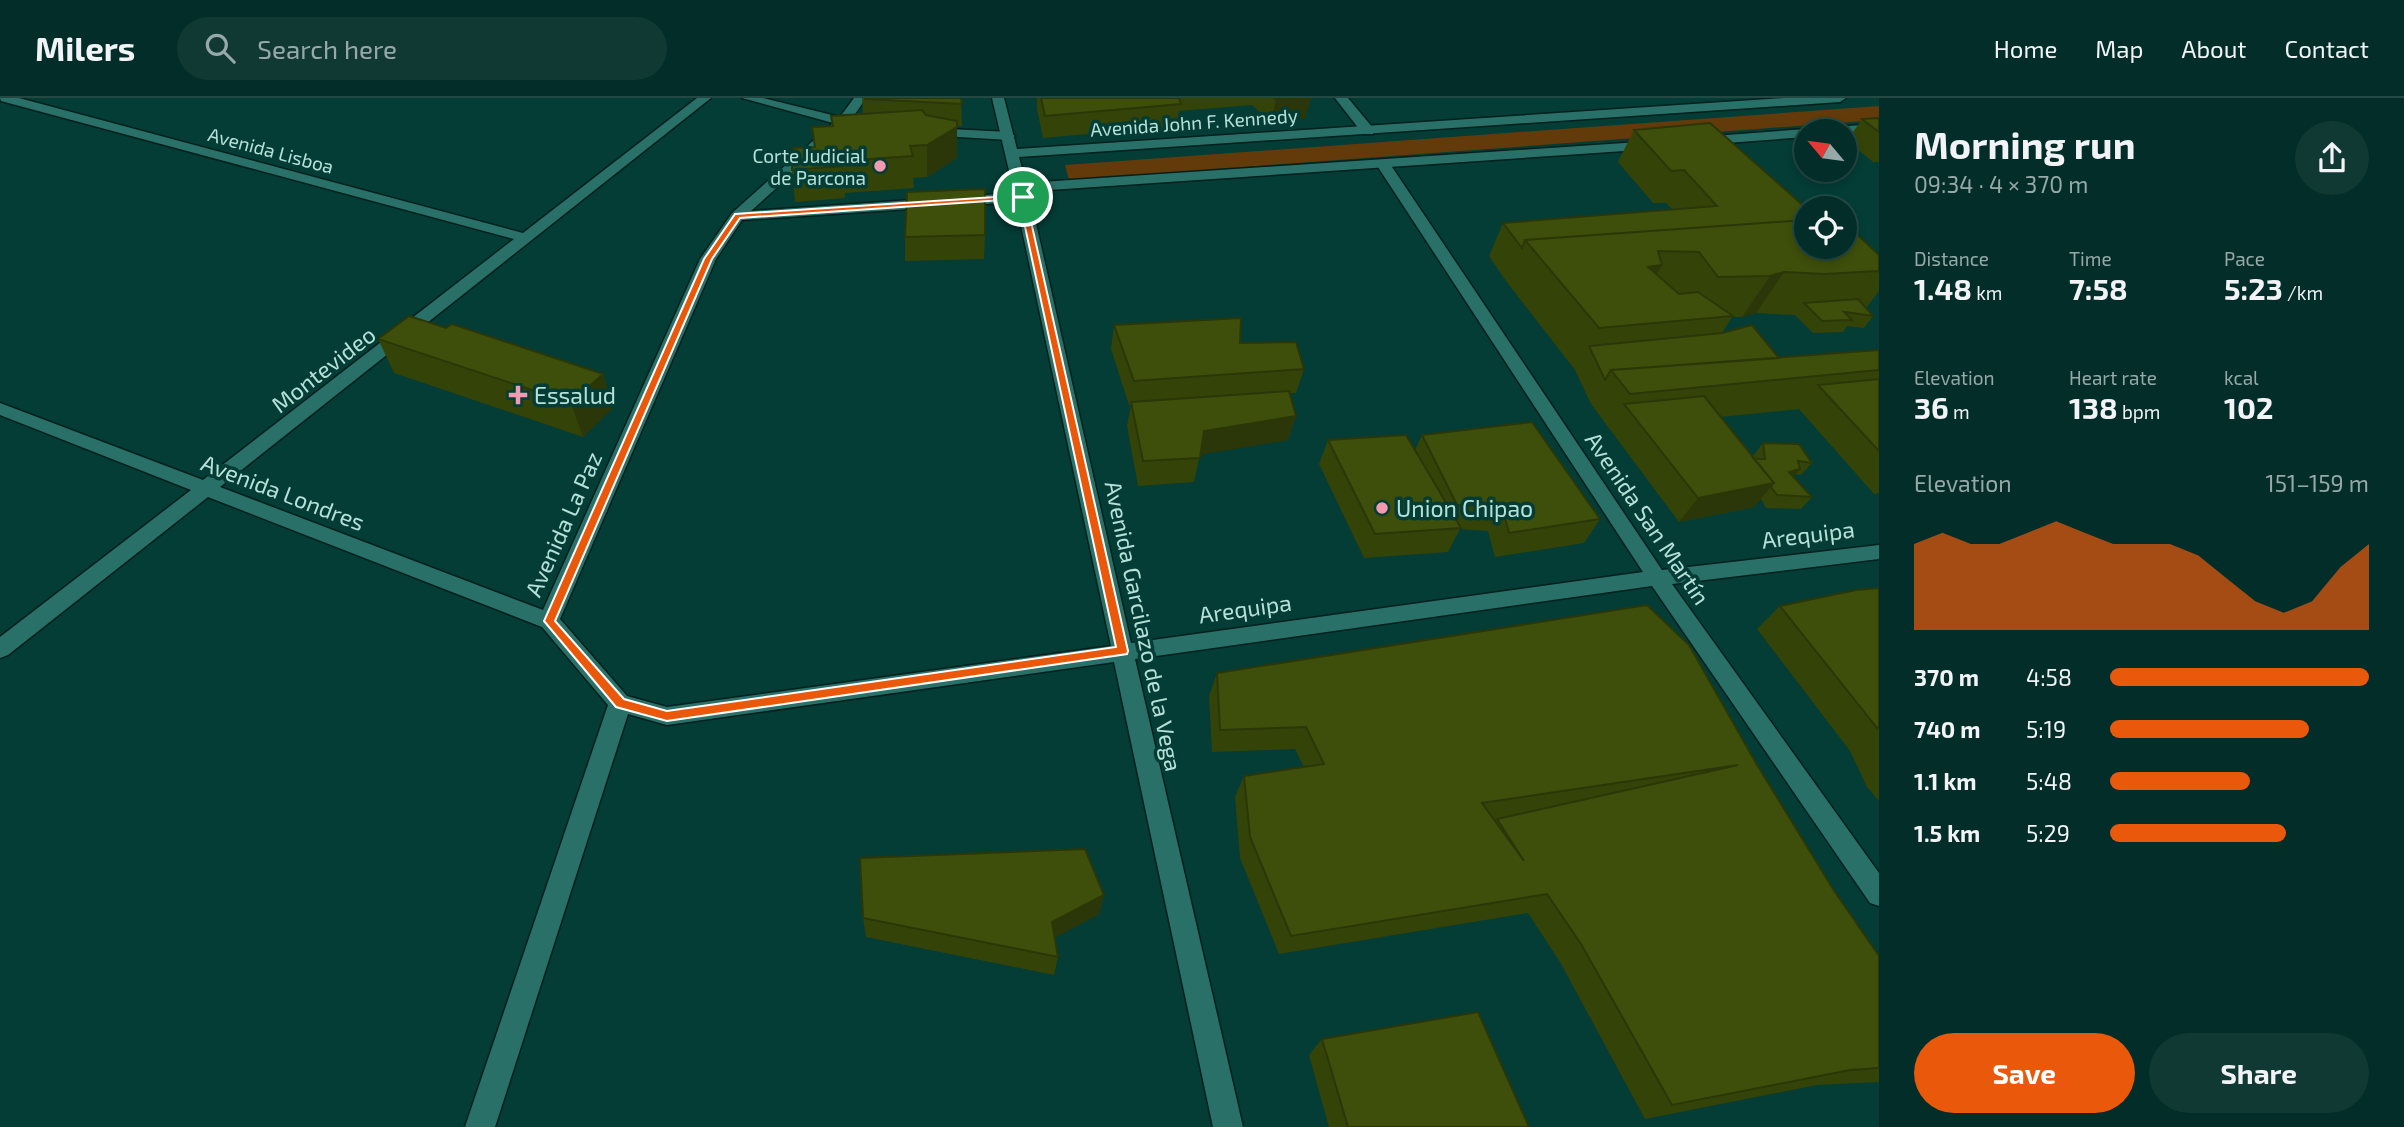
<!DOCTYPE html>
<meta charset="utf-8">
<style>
body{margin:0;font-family:"Exo 2",sans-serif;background:#113934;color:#f1f3f6;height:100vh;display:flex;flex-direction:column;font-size:26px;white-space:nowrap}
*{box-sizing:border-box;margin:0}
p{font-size:23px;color:#97a8a8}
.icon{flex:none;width:38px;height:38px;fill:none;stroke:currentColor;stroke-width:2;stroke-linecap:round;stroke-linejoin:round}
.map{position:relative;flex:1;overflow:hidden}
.drawer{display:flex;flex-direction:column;background:#032d28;width:525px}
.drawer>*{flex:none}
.needle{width:46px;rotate:299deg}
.controls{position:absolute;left:1794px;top:21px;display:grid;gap:14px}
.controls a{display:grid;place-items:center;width:63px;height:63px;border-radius:50%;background:#032d28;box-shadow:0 4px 10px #0003,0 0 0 2px #244945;font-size:35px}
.pin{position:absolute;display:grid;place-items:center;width:60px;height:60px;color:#fff;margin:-30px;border:4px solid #fff;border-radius:50%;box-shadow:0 2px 7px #0007}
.round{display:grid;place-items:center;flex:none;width:74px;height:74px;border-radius:37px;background:#113934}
.head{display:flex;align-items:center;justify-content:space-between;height:119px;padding:0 35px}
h1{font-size:38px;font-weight:700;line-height:52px}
.metrics{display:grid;grid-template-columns:repeat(3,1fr);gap:10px;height:119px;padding:7px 35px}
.metrics div{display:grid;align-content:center}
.metrics b{font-size:30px;font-weight:700}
.metrics small{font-size:19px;font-weight:400}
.metrics p{font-size:19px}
.chart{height:196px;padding:14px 35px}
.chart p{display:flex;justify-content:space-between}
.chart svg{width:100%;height:126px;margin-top:7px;fill:#ea580c;opacity:.7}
.primary-button{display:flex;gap:14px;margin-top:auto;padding:14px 35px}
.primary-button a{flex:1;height:80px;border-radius:42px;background:#ea580c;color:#fff;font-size:28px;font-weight:700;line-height:80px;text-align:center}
.primary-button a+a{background:#113934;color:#f1f3f6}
ul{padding:0 35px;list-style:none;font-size:23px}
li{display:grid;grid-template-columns:112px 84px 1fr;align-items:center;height:52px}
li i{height:18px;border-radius:9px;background:#ea580c}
header{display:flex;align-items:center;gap:42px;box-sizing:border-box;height:98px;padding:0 35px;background:#032d28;border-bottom:2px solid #244945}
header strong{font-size:33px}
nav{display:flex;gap:38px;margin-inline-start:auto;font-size:24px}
.search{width:490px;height:63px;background:#113934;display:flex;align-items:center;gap:18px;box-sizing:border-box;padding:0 24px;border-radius:38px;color:#97a8a8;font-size:26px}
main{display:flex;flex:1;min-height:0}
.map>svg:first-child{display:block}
.green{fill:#633a0a}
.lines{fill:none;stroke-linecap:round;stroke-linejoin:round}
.street-casing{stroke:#03201d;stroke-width:3}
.secondary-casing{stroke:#03201d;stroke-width:3}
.street{fill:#297168;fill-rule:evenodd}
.secondary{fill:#297168;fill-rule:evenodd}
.wall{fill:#344409}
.shaded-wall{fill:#2b3708}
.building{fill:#3d4f0b;stroke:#2b3708;stroke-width:2;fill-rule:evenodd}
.route{fill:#ea580c;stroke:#fff;stroke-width:2;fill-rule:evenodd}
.poi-dot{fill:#f29ab0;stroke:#043c36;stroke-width:2.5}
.labels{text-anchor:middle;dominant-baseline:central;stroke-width:7;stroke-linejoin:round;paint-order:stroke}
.far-street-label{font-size:19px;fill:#b6e1d9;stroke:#043c36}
.far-poi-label{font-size:19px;fill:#b6e1d9;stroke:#043c36;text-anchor:end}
.street-label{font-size:23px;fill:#b6e1d9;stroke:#043c36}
.poi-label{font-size:23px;fill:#b6e1d9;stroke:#043c36;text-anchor:start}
</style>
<header>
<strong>Milers</strong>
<div class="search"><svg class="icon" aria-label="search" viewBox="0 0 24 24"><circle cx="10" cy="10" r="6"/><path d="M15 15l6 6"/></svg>Search here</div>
<nav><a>Home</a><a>Map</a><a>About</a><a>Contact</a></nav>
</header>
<main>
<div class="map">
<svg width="1879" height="1029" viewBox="0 0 1879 1029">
<rect width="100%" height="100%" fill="#043c36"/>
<!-- green -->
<path class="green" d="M1879,8V22L1069,82L1065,67Z"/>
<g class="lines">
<!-- street casing -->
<g class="street-casing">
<path id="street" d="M0,0H19L523,135L697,0H711L220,389L543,512L700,161L732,115L833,25L742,0H763L840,19L854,0H866L851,22L858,23V29L845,28L751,113L1014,95L1015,87H1025L1030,99L1131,545L1643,474L1376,66L1378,63H1388L1662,472L1879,447V461L1672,486L1879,775V808L1870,805L1652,488L1135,561L1243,1029H1213L1114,564L667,627L628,616L495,1029H465L608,607L542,529L208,399L8,557L0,560V539L191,392L0,317V305L203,382L514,141L1,3ZM1016,104L1111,548L667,609L627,598L560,521L716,161L742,122Z
M1335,0H1348L1373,30V36H1363Z
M930,30L1009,34L1015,38L1009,42L925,37V31Z"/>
</g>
<!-- secondary casing -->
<g class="secondary-casing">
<path id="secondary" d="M992,0H1004L1017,51L1784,0H1846L1840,4L1019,59L1026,85L1654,43L1661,47L1654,51L1020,94L1013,90Z
M1879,26V34L1844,36V33H1825L1831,29Z
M1806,31L1811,33H1806V39L1700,47L1693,43L1700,39Z"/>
</g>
<!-- street -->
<use href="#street" class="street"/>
<!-- secondary -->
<use href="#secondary" class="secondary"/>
</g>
<!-- wall -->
<path class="wall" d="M862,0H961L962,28H957V60L927,79L913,80L914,90L845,95V100L795,104L792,72L814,49L832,28L863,16Z
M1037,0H1311L1305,20L1271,24L1252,7L1179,13L1177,28L1043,40L1037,11Z
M1879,20V64H1873L1847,43L1862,21Z
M1634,32L1806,149L1879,157V193L1866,210L1873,218L1864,230L1847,228L1843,234L1813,235L1795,217L1756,215L1742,219H1732L1722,235L1779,260L1879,252V395L1874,396L1799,311L1720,319L1753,360V358L1763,345L1812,365L1801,377L1795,376L1793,379L1812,399L1801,411L1766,410L1761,401L1754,409L1679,424L1591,306L1575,272L1506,183L1489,158L1503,125L1672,111L1666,105H1653L1618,64Z
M985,137L984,161L905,163V139Z
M1114,227L1304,271L1296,295H1290L1296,318L1288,342L1200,356L1194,384L1138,388L1127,328L1131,307H1129L1111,251Z
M446,230L603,276L613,310L583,339L394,275L378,241Z
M1422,337L1600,421L1584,445L1495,459L1488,433L1460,431L1448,454L1364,460L1319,366L1328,342L1415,352Z
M1879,490V703L1867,689L1850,653L1757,531L1780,508Z
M1217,575L1756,665L1833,791L1879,858V984L1817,987L1645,1021L1560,864L1528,815L1279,856L1240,760L1235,699L1244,678L1304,669L1295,651L1212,654L1209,598Z
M1104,797L1099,816L1055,839L1058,859L1054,877L866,839L863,820Z
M1322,941L1529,1029H1329L1309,957Z"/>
<!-- shaded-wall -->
<path class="shaded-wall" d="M1274,0H1311L1305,20L1271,24L1276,2Z
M957,29V60L927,79V47Z
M1662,167L1638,207L1648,169Z
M1784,174L1756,215L1742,219L1770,178Z
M603,276L613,310L583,339L571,305Z
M1296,318L1288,342L1198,357L1204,333Z
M1800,371L1789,383V374Z
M1774,385L1754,409L1679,424L1698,400Z
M1104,797L1099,816L1049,843L1052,824Z"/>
<!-- building -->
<path class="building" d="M865,0H961L962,6L865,1Z
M1041,0H1179L1181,6L1045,18Z
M1274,0H1298L1276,2Z
M922,12L926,17L957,23V29L927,47L910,48L913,58L842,63L843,68L792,72L793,50L815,49L812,29L833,28L831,18Z
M1879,20V34L1862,21Z
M1710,25L1806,110V122L1525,142L1522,150L1503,125L1717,108L1684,72L1671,73L1634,32Z
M985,91V137L905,139L907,94Z
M1806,122V149H1844V124L1879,157V173L1825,176L1784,174L1770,178L1718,179L1699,154L1658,153L1662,167L1648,169L1679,196L1698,194L1733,218L1599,230L1525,142Z
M1858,201L1873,218L1844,214L1852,222L1822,223L1804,205Z
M409,218L446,230L452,226L603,276L571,305L378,241Z
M1241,220L1240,245L1296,244L1304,271L1134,283L1114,227Z
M1752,227L1779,260L1611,272L1605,282L1589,248L1722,235Z
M1879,252V272L1630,296L1611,272Z
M1879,281V353L1818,287Z
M1289,293L1296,318L1204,333L1200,360L1143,363L1131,304Z
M1704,298L1774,385L1698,400L1624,306Z
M1532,324L1600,421L1509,435L1502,409L1457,407L1422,337Z
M1406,337L1461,430L1375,436L1328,342Z
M1763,345L1799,346L1812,365L1798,363L1800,371L1789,374L1812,399L1777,397L1771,389L1774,385L1754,361H1765Z
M1879,490V629L1877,630L1780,508L1856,492Z
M1647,507L1689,547L1756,665L1833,791L1879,858V970L1850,972L1672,1007L1581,846L1547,796L1291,838L1250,739L1244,678L1324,666L1306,629L1220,632L1217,575ZM1738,667L1497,721L1524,763L1482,705Z
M1085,751L1104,797L1052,824L1058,859L863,820L860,760Z
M1478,914L1529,1029H1348L1322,941Z"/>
<!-- route -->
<path class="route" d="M1025,97L1128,553L1127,556L667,623L616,609L544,523L704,161L735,116ZM1019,101L1116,549L667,613L624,601L555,523L712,161L740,120Z"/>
<!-- markers -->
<g class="poi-dot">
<circle cx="880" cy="68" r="7"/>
<path d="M514.5 286.5h7v7h7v7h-7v7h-7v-7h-7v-7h7z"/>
<circle cx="1382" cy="410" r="7"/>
</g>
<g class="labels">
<!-- far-street labels -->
<g class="far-street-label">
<text transform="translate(1194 24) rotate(-4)">Avenida John F. Kennedy</text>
<text transform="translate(271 52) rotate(15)">Avenida Lisboa</text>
</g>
<!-- far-poi labels -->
<g class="far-poi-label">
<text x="866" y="57">Corte Judicial<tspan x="866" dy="22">de Parcona</tspan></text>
</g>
<!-- street labels -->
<g class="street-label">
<text transform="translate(323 271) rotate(-38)">Montevideo</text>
<text transform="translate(283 394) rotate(21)">Avenida Londres</text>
<text transform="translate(1648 420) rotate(56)">Avenida San Martín</text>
<text transform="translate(563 426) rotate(-66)">Avenida La Paz</text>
<text transform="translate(1808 436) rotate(-7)">Arequipa</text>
<text transform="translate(1245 510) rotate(-8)">Arequipa</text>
<text transform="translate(1144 528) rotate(78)">Avenida Garcilazo de la Vega</text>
</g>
<!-- poi labels -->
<g class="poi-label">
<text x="534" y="297">Essalud</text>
<text x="1396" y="410">Union Chipao</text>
</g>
</g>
</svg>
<div class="controls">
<a><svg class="needle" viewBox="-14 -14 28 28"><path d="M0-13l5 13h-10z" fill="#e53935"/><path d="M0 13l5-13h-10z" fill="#97a8a8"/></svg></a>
<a><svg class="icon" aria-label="locate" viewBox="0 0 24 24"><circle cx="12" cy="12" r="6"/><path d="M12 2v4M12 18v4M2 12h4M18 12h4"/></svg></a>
</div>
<div class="pin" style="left:1023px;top:99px;background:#1e9e55"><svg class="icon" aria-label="arrive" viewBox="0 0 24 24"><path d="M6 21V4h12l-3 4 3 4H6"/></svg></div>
</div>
<section class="drawer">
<div class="head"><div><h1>Morning run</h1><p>09:34 · 4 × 370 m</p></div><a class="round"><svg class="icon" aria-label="share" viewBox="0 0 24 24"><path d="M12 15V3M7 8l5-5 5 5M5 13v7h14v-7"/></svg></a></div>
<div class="metrics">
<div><p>Distance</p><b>1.48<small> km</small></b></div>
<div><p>Time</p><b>7:58</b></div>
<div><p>Pace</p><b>5:23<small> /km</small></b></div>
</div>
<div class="metrics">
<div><p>Elevation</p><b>36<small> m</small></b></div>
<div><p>Heart rate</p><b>138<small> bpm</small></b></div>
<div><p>kcal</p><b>102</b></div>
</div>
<div class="chart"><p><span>Elevation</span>151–159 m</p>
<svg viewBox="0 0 160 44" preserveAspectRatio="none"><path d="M0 44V14L10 10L20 14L30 14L40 10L50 6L60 10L70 14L80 14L90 14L100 18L110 26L120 34L130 38L140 34L150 22L160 14V44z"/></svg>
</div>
<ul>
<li><b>370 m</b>4:58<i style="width:100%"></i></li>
<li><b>740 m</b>5:19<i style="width:77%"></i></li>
<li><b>1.1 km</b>5:48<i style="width:54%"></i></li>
<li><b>1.5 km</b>5:29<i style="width:68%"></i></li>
</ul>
<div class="primary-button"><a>Save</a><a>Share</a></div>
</section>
</main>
